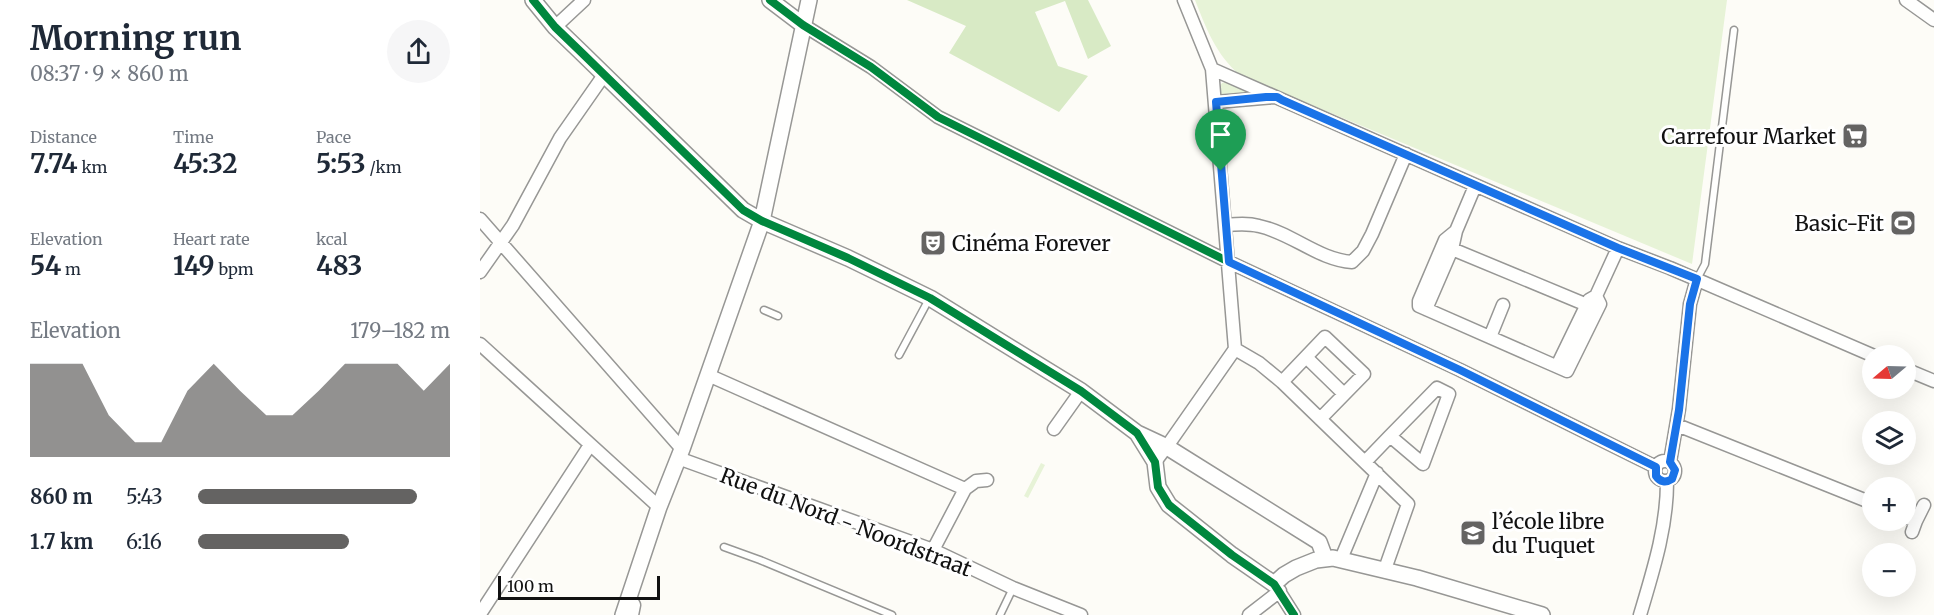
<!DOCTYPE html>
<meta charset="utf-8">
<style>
body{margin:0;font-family:Merriweather,serif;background:#f6f6f7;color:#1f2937;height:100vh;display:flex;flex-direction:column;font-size:22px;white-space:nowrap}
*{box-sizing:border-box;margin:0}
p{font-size:20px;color:#747a83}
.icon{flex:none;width:33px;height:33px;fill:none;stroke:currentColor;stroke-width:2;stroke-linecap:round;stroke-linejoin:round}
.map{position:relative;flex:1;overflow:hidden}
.drawer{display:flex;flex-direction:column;background:#fff;width:480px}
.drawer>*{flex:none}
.needle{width:39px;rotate:251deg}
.buttons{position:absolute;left:1382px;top:345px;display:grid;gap:12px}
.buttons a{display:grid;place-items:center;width:54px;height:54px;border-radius:50%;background:#fff;box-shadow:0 6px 24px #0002;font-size:30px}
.scale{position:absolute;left:18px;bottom:15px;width:162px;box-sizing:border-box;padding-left:6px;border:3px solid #111;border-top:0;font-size:16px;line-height:21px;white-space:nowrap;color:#111;-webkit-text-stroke:4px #fff;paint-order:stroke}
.pin{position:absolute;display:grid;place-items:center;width:51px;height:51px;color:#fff;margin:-62px -26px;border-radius:50% 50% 50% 0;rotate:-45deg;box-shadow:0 0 6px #0007}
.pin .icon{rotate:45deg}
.round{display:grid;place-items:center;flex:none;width:63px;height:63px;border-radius:32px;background:#f6f6f7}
.headline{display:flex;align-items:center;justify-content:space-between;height:102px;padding:0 30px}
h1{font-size:33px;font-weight:700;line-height:45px}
.metrics{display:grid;grid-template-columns:repeat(3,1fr);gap:9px;height:102px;padding:6px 30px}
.metrics div{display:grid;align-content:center}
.metrics b{font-size:26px;font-weight:700}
.metrics small{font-size:16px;font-weight:400}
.metrics p{font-size:16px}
.chart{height:168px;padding:12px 30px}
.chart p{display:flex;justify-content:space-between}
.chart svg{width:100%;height:108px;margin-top:6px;fill:#646362;opacity:.7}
ul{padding:0 30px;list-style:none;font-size:20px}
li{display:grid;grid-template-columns:96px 72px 1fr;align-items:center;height:45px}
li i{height:15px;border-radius:8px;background:#646362}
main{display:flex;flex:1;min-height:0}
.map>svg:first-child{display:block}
.green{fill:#e7f3d7}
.forest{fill:#d8eac5}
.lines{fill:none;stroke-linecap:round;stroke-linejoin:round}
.service-casing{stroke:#979795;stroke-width:9}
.minor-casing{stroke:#979795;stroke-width:15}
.tertiary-casing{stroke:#979795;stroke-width:18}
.service{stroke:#fffffe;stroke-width:6}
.minor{stroke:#fffffe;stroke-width:12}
.tertiary{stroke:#fffffe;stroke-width:15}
.cycleway-casing{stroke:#fff;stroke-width:11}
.cycleway{stroke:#00873e;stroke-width:8}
.route-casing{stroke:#fff;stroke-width:12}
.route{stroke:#1a73e8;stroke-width:8}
.labels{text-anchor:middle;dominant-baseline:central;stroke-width:6;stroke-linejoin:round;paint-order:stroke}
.poi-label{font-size:21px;fill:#111;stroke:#fff;text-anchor:end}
.street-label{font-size:21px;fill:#111;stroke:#fff}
</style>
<main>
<section class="drawer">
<div class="headline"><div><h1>Morning run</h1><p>08:37 · 9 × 860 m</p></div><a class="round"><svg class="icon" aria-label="share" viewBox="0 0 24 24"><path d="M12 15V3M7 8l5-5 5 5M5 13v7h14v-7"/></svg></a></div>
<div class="metrics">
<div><p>Distance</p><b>7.74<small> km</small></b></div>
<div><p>Time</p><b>45:32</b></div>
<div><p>Pace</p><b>5:53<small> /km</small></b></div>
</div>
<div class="metrics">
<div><p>Elevation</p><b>54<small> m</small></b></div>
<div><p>Heart rate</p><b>149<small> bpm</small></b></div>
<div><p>kcal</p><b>483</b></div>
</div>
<div class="chart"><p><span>Elevation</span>179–182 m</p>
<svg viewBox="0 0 160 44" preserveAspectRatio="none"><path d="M0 44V6L10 6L20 6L30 27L40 38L50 38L60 17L70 6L80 17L90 27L100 27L110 17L120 6L130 6L140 6L150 17L160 6V44z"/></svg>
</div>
<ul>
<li><b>860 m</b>5:43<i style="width:87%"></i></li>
<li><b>1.7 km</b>6:16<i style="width:60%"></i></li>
</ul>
</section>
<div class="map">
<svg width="1454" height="615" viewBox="0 0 1454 615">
<rect width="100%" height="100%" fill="#fdfcf7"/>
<!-- green -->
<path class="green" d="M715,0H1247L1212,264L760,75C736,55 726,28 715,0Z
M746,82L769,92L768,93L741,94L739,87L742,83Z
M561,463L565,465L548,498L544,496Z"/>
<!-- forest -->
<path class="forest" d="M427,0H608L631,46L608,59L585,1L555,12L578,66L608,76L579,112L469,53L486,26Z"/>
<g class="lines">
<!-- service casing -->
<g class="service-casing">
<path id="service" d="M1217,279L1225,264L1254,30
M284,310L298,316
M419,355L449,299
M244,547L280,560L412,615
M520,615L533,588"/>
</g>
<!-- minor casing -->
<g class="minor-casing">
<path id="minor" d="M1426,0L1454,20
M323,25L391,67L458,117L749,262L980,370L1176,467
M75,27L104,0
M732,69L1138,248L1190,268L1394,356
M736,102L794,97
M0,219L202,449
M746,225C757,224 768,223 779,226C812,233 839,260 872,262L883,251L892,234L926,154
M976,231L965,240L939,301V306L1087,371L1120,304L1116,296
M972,249L1107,305
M0,272L33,225L80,138L124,75
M946,309L972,249L976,231L995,186
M1010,337L1023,305
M0,344L179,507
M755,349L779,363L802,382L928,504L905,569
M826,357L864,394
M1077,366L1109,300L1116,296L1138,248
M1425,369L1454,381
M228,375L485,489
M802,382L845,337L884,374L840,419
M1197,425L1392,503
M574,429L601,391
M198,458L453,550L533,588L601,615
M1175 471a10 10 0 1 1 20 0a10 10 0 1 1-20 0Z
M675,462L690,442L755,349L732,69L704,0
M885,462L910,436L943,464L969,394L957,388L910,436
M1190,462L1199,409L1210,304L1217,279
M1425,517L1436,521L1432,532
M1436,521L1444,505
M453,550L485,489L496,481L507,480
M861,559L897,473
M795,585L814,615
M150,598L154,605L152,615
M0,614L110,445
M769,615L800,591
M1160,615C1173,571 1187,528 1187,482"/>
</g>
<!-- tertiary casing -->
<g class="tertiary-casing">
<path id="tertiary" d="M53,0L75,27L102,53L263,210L282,221L368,258L450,298L601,391L657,433L675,462L678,487L689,505L752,555L794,584L804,575L816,568L836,560L853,558L937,578L1062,615
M290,0L323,25
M657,433L687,447L839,542L845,558
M143,615L179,507L202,449L282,221L329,0"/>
</g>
<!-- service -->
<use href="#service" class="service"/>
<!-- minor -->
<use href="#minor" class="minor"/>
<!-- tertiary -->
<use href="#tertiary" class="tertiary"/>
<!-- cycleway casing -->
<g class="cycleway-casing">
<path id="cycleway" d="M53,0L75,27L102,53L263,210L282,221L368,258L450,298L601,391L657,433L675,462L678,487L689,505L752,555L794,584L814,615
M290,0L323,25L391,67L458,117L749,262L980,370L1176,467"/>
</g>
<!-- cycleway -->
<use href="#cycleway" class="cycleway"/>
</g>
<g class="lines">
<!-- route casing -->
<g class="route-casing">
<path id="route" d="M786,97H797L802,100L1138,248L1217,279L1210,304L1199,410L1190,462L1195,470L1192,479C1186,483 1180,482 1176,476V467L980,370L749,262L736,102Z"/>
</g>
<!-- route -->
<use href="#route" class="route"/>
</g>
<!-- icons -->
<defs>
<g id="supermarket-square" transform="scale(1.35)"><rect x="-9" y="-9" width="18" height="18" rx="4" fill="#646362" stroke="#fff"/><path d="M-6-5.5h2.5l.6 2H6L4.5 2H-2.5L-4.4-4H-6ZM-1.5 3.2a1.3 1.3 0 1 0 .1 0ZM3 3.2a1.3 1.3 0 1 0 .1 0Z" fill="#fff"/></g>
<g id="stadium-square" transform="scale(1.35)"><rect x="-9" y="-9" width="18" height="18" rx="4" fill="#646362" stroke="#fff"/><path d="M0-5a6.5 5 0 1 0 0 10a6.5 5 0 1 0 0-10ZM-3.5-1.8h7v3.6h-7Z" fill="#fff"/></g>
<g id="theatre-square" transform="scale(1.35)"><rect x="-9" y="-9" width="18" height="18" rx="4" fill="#646362" stroke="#fff"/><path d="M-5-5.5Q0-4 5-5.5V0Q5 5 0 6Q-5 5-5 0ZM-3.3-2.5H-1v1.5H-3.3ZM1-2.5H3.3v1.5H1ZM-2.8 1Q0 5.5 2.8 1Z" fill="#fff"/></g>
<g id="school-square" transform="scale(1.35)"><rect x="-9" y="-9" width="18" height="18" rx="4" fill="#646362" stroke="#fff"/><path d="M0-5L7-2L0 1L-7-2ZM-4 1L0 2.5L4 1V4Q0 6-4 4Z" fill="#fff"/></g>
</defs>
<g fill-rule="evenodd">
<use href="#supermarket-square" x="1375" y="136"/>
<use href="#stadium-square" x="1423" y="223"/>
<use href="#theatre-square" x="453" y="243"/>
<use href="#school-square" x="993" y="533"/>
</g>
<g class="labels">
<!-- poi labels -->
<g class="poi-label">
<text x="1356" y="136">Carrefour Market</text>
<text x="1404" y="223">Basic-Fit</text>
<text x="472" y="243" text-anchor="start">Cinéma Forever</text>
<text x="1012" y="521" text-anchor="start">l’école libre<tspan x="1012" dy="24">du Tuquet</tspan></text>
</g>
<!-- street labels -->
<g class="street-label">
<text transform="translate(366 522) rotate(21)">Rue du Nord - Noordstraat</text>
</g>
</g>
</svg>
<div class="buttons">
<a><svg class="needle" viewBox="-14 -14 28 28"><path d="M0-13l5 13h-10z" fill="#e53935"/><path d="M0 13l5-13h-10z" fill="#747a83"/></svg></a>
<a><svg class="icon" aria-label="layers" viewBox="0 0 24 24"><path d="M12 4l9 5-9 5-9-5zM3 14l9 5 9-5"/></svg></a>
<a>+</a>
<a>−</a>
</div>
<div class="scale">100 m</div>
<div class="pin" style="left:741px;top:171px;background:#1e9e55"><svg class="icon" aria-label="arrive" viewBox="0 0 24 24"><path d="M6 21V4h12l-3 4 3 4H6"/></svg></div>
</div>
</main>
